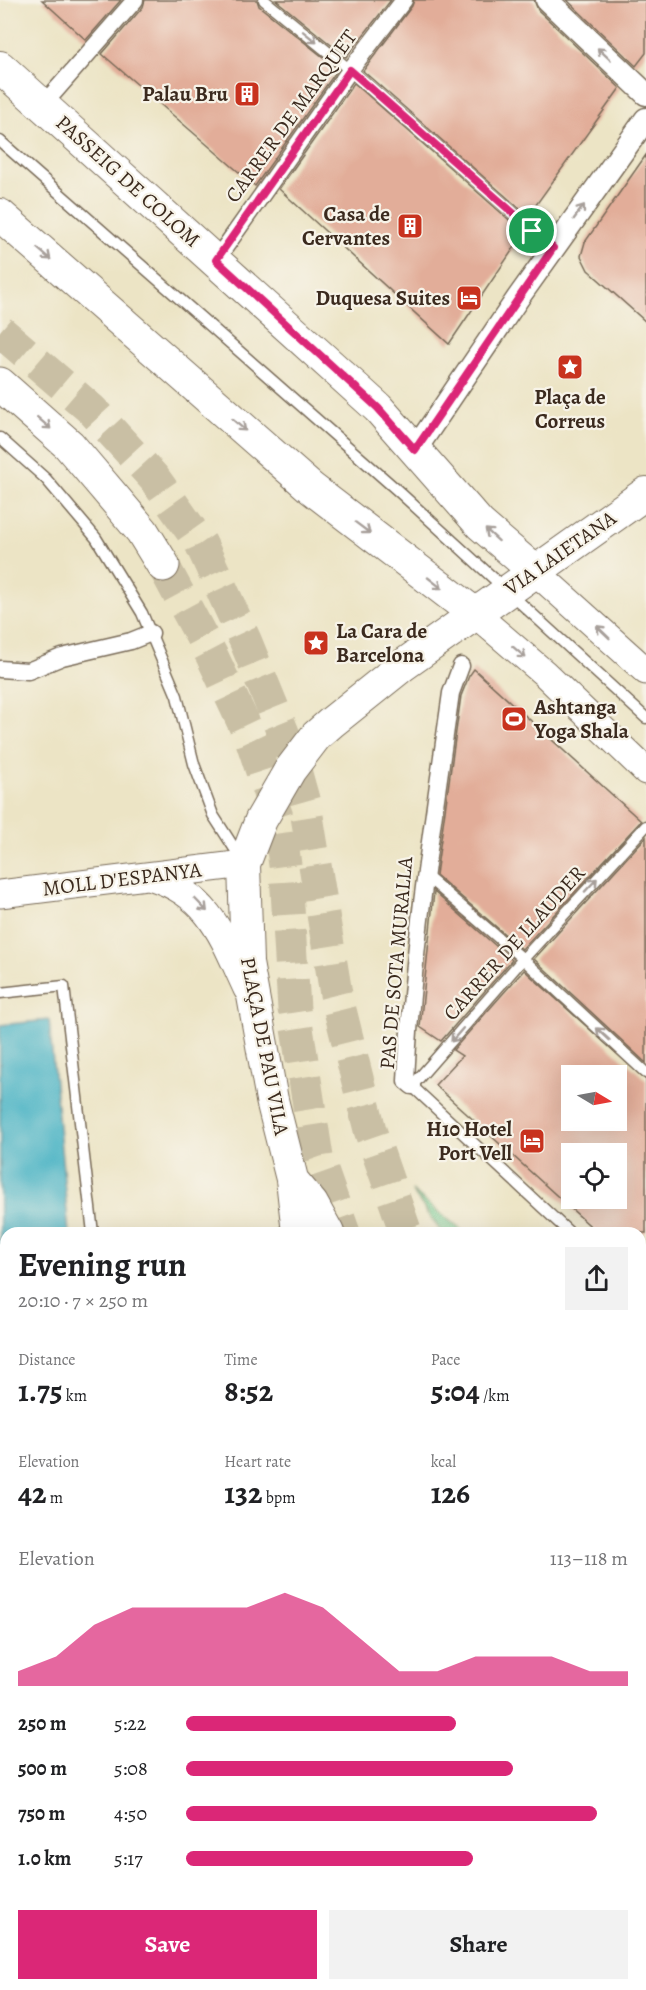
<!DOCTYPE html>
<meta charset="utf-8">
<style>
body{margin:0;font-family:Alegreya,serif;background:#f2f2f2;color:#202124;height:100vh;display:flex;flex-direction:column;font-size:22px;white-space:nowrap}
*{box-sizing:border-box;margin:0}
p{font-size:20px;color:#757577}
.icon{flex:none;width:33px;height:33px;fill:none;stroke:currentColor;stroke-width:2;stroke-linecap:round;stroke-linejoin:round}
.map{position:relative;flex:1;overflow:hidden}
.drawer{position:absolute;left:0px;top:1227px;width:646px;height:764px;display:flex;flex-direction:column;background:#fff;border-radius:18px 18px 0 0;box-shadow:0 6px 24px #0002}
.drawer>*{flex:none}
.needle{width:39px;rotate:100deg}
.buttons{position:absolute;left:561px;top:1065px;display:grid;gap:12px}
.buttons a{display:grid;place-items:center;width:66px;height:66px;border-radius:0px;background:#fff;box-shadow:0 6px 24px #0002;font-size:30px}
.pin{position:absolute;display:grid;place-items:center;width:51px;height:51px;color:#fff;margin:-26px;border:3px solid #fff;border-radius:50%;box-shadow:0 2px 6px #0007}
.round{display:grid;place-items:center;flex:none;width:63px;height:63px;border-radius:0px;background:#f2f2f2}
.overview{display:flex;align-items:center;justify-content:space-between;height:102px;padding:0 18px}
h1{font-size:33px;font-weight:600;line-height:45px}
.figures{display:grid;grid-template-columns:repeat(3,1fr);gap:9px;height:102px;padding:6px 18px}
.figures div{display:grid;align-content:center}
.figures b{font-size:30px;font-weight:600}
.figures small{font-size:16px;font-weight:400}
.figures p{font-size:16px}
.chart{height:168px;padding:12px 18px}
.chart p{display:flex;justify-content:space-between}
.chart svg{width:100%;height:108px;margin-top:6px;fill:#db2777;opacity:.7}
.action{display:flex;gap:12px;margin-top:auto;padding:12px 18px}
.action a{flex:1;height:69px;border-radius:0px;background:#db2777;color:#fff;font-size:24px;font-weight:600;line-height:69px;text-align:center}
.action a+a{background:#f2f2f2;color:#202124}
ul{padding:0 18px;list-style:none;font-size:20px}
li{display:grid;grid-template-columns:96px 72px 1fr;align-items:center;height:45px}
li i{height:15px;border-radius:8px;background:#db2777}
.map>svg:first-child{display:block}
.green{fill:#72c88c;stroke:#567955;stroke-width:1.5}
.water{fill:#48b3c5;stroke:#426e72;stroke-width:1.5}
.building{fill:#e2ad99;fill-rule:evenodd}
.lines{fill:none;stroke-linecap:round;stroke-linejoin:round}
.trunk-tunnel{stroke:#c9bfa4;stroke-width:33;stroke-dasharray:33 16;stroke-linecap:butt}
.service-casing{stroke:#796b58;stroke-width:13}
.pedestrian-casing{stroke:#796b58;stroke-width:19}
.minor-casing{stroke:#796b58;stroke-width:25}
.tertiary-casing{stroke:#796b58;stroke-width:29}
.secondary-casing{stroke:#796b58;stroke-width:34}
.trunk-casing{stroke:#796b58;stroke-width:35}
.service{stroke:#fff;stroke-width:10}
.pedestrian{stroke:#fff;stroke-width:16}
.minor{stroke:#fff;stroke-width:22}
.tertiary{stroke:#fff;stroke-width:27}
.secondary{stroke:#fff;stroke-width:32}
.trunk{stroke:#fff;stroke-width:33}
.oneway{stroke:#a79f9a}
.route-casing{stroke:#fff;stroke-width:12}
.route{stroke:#db2777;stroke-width:8}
.labels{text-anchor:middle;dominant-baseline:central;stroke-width:4.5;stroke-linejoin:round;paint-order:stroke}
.poi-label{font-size:21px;font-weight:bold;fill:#3b2a1e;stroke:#f7f3e8;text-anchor:end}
.street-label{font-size:21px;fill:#3b2a1e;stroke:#f7f3e8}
</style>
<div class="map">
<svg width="646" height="1990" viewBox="0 0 646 1990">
<rect width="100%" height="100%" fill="#f7f3e8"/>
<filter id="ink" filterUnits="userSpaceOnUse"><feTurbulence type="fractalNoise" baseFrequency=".0167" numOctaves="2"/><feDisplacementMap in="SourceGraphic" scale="12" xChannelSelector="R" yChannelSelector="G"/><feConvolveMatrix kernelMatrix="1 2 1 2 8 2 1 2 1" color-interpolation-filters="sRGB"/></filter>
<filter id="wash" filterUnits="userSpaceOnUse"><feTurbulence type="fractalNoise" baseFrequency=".008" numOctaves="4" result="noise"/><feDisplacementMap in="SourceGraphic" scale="24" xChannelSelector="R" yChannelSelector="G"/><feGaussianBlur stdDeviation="1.35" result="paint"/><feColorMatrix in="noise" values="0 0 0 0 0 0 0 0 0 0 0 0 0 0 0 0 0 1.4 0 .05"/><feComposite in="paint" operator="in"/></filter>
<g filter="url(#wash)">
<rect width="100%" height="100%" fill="#ece4c5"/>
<!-- green -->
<path class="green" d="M412,1191L465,1233H442Z
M645,1698L646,1961L641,1973L640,1708Z"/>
<!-- water -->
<path class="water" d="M49,1020L69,1233H6V1463L0,1470V1025Z"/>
<g id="blocks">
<!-- building -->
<path class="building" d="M42,0H121L86,40Z
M145,0H257L259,6L338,69L255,186L102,54L143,7Z
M276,0H391L346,57Z
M414,0H534L538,10L620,88L528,216L363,71L412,6Z
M567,0H646V53L636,66Z
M354,83L524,233L449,344L279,189Z
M646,155V322L588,270L581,256L585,242Z
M474,669L641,821L522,949L436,875L461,696L469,676Z
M646,837V1063L534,959Z
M434,892L512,960L441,1041L420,1027Z
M524,970L646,1080V1233H598L435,1085L462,1056L453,1050ZM572,1076H616V1120H572ZM572,1154H616V1198H572Z"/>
</g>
</g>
<g filter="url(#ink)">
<use href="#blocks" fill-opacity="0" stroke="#796b58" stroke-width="1.5"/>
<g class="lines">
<!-- trunk-tunnel -->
<path class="trunk-tunnel" d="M0,331L92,410L154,478L201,544L245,640L288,745L306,810L336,994L370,1130L406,1233
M163,565L212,656L252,741L280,826L286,873L294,1009L317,1157L344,1233
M640,1890L646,1905
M620,1984L622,1990"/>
<!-- service casing -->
<g class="service-casing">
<path id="service" d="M264,0L350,70L553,248
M0,141L397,490L646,718
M0,438L46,479L96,538L142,613L177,696L194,764L213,815L240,857
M425,875L523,959L646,1073
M0,993L64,986L93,1233
M570,1233L412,1086L523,959L646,826
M640,1298L646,1303
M0,1505L6,1498"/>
</g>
<!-- pedestrian casing -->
<g class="pedestrian-casing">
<path id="pedestrian" d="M43,105L135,0
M216,260L350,70L404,0
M0,669L28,671L62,657L131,641L151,633
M412,1086L406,1081C412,951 433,822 451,693L461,666
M0,1627L6,1632"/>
</g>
<!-- minor casing -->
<g class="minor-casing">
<path id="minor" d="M547,0L646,94
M415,450L518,298L646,119"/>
</g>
<!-- tertiary casing -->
<g class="tertiary-casing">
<path id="tertiary" d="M537,573L646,671
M474,613L544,673L646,771
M152,877C211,896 223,938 247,989
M0,894L244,864
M640,1461L646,1455
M156,1990L161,1984"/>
</g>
<!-- secondary casing -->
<g class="secondary-casing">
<path id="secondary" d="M0,67L378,408L480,524L537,573
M0,215L311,488L474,613
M292,1180L312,1204L328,1233
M298,1233L292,1179L272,1100L247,963L244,864L261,820L290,770L316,736L332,722L402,666L646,493
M640,1654L646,1663
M538,1984L540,1990"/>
</g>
<!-- trunk casing -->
<g class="trunk-casing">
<path id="trunk" d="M0,384L69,445L142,531L163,565"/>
</g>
<!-- service -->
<use href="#service" class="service"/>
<!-- pedestrian -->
<use href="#pedestrian" class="pedestrian"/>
<!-- minor -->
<use href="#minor" class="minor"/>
<!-- tertiary -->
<use href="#tertiary" class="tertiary"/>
<!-- secondary -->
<use href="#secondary" class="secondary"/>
<!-- trunk -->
<use href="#trunk" class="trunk"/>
</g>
<!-- one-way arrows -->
<defs><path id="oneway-shaft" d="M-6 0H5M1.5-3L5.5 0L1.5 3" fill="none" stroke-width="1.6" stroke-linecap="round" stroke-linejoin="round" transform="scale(1.5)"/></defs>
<g class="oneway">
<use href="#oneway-shaft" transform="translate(310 37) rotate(39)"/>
<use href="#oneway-shaft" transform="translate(604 54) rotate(-137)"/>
<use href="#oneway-shaft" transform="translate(579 212) rotate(-54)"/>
<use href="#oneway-shaft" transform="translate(44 254) rotate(41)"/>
<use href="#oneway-shaft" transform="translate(44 423) rotate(41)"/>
<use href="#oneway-shaft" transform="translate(239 425) rotate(41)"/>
<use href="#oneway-shaft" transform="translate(363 528) rotate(37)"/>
<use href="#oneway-shaft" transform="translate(492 535) rotate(-138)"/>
<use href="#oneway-shaft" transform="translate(435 583) rotate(38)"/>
<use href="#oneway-shaft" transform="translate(603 632) rotate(-136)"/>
<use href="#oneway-shaft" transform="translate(519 652) rotate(41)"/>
<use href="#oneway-shaft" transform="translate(591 885) rotate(-47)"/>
<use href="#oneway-shaft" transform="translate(201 905) rotate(46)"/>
<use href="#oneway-shaft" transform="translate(603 1034) rotate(-137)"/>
<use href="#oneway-shaft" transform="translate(457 1035) rotate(131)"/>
</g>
</g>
<g class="lines" filter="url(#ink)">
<!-- route casing -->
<g class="route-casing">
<path id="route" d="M350,70L553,248L415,450L378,408L216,260Z"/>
</g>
<!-- route -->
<use href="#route" class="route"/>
</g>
<!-- icons -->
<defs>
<g id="building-square" transform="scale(1.35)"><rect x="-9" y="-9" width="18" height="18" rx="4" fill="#c8321e" stroke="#f7f3e8"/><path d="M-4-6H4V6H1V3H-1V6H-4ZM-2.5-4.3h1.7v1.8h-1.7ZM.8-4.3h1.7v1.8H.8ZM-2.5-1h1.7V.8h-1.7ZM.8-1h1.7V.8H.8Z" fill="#fff"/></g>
<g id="hotel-square" transform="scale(1.35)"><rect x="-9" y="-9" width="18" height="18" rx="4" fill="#c8321e" stroke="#f7f3e8"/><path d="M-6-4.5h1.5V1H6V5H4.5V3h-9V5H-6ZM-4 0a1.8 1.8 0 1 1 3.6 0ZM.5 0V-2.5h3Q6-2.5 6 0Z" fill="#fff"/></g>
<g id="sight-square" transform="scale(1.35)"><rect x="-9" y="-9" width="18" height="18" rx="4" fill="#c8321e" stroke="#f7f3e8"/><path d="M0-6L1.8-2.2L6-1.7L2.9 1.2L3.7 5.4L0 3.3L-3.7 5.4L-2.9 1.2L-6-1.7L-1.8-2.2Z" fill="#fff"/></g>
<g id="stadium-square" transform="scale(1.35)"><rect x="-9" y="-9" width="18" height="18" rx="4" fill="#c8321e" stroke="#f7f3e8"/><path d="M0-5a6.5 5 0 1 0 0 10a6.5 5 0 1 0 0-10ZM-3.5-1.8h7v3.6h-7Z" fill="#fff"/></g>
</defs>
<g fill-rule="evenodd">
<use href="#building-square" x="247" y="94"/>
<use href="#building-square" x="410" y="226"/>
<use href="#hotel-square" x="469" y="298"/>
<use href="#sight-square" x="570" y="367"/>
<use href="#sight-square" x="316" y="643"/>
<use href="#stadium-square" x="514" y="719"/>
<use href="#hotel-square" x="532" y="1141"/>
</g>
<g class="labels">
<!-- poi labels -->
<g class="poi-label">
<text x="228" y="94">Palau Bru</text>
<text x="390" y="214">Casa de<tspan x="390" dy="24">Cervantes</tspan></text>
<text x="450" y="298">Duquesa Suites</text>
<text x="570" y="397" text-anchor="middle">Plaça de<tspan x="570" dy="24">Correus</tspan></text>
<text x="336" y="631" text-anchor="start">La Cara de<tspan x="336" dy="24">Barcelona</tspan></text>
<text x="534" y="707" text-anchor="start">Ashtanga<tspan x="534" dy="24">Yoga Shala</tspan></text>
<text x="512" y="1129">H10 Hotel<tspan x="512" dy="24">Port Vell</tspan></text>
</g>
<!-- street labels -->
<g class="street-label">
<text transform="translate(291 116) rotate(-54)">CARRER DE MARQUET</text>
<text transform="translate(128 181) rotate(42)">PASSEIG DE COLOM</text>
<text transform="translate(560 553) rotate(-35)">VIA LAIETANA</text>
<text transform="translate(122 879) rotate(-7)">MOLL D'ESPANYA</text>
<text transform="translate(514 943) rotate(-48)">CARRER DE LLAUDER</text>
<text transform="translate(396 963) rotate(-85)">PAS DE SOTA MURALLA</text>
<text transform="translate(265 1046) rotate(79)">PLAÇA DE PAU VILA</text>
</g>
</g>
</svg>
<div class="buttons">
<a><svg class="needle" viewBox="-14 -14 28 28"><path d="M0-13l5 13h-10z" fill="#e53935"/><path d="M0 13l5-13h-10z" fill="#757577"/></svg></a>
<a><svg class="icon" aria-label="locate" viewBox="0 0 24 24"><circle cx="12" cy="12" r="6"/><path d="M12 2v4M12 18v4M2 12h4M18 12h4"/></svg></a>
</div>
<div class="pin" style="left:532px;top:231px;background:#1e9e55"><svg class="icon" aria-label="arrive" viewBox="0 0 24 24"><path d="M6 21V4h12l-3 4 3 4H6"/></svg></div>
<section class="drawer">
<div class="overview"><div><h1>Evening run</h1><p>20:10 · 7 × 250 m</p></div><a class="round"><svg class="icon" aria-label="share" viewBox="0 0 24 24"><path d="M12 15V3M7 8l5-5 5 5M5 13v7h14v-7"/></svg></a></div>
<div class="figures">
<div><p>Distance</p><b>1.75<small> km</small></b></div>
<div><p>Time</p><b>8:52</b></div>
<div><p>Pace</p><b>5:04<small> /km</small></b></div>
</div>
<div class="figures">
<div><p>Elevation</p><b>42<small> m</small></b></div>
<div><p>Heart rate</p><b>132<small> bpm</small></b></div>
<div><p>kcal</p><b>126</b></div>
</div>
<div class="chart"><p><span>Elevation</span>113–118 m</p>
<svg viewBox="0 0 160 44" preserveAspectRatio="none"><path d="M0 44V38L10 32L20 19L30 12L40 12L50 12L60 12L70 6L80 12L90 25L100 38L110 38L120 32L130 32L140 32L150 38L160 38V44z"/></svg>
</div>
<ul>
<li><b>250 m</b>5:22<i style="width:61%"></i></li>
<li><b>500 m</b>5:08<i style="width:74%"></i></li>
<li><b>750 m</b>4:50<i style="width:93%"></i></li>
<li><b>1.0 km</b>5:17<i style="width:65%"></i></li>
</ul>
<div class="action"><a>Save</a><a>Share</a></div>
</section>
</div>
